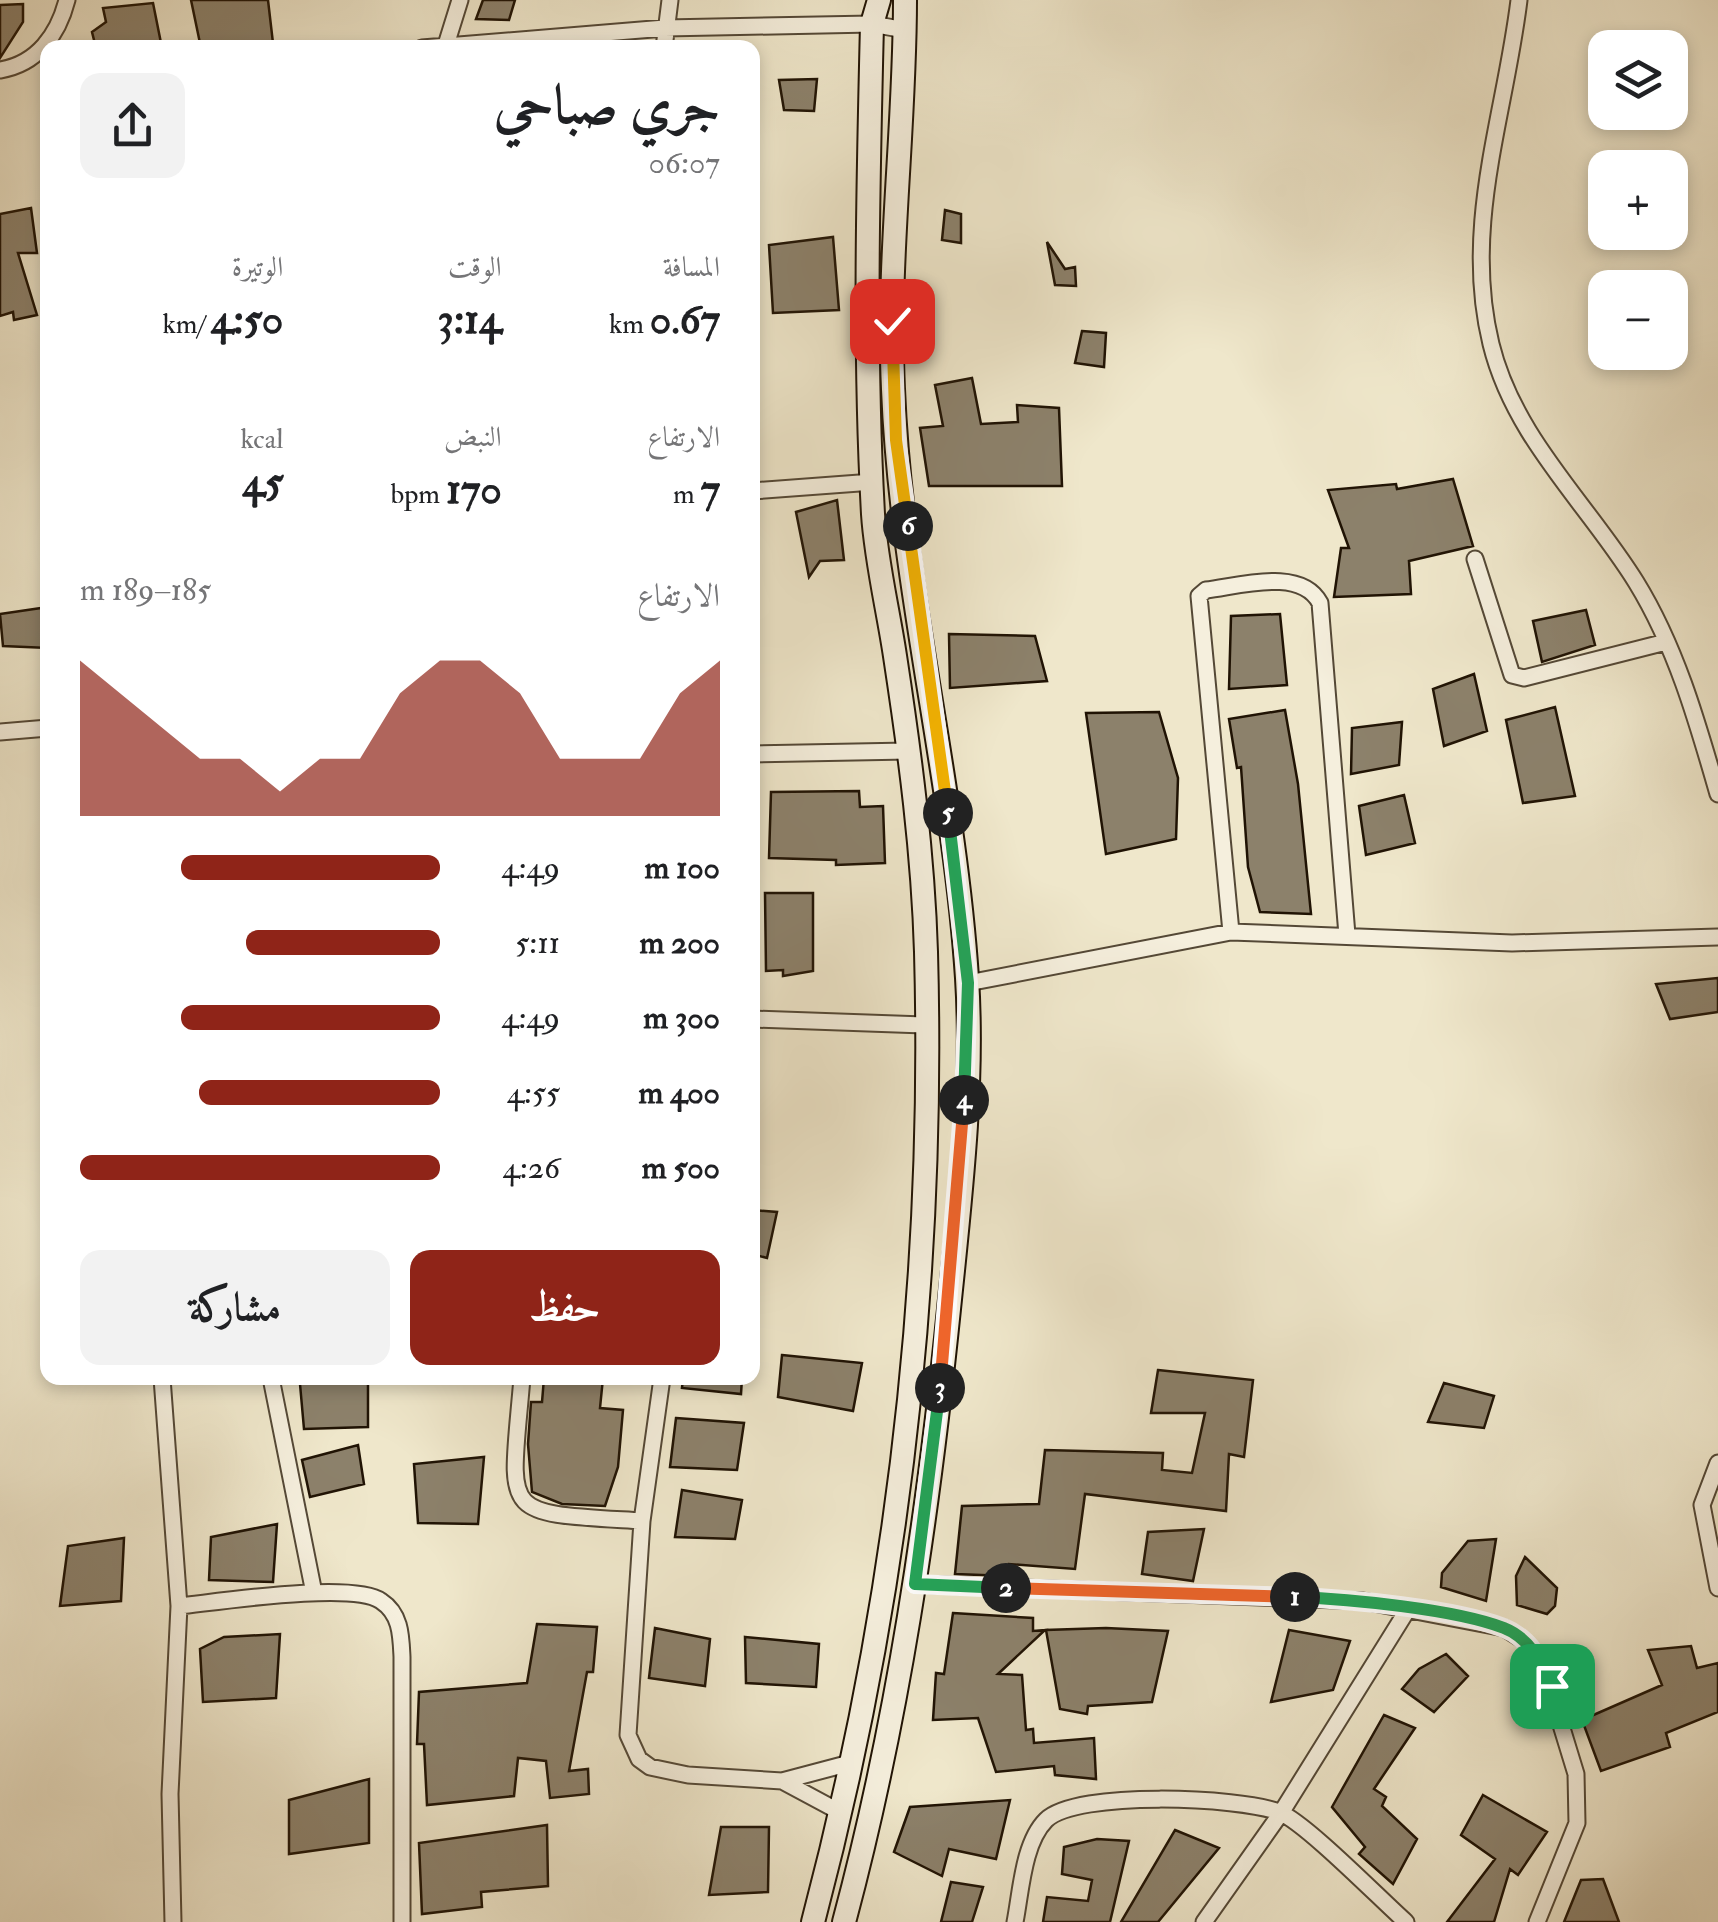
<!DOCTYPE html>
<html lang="ar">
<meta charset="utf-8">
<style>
body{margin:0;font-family:"IM FELL Double Pica",Amiri,serif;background:#f2f2f2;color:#202124;direction:rtl;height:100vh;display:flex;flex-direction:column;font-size:38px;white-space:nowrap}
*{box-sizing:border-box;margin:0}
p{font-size:32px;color:#757577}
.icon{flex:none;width:55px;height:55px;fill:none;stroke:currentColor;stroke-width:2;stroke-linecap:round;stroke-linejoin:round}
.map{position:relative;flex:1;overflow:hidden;direction:ltr}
.sheet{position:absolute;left:40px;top:40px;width:720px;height:1345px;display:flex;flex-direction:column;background:#fff;border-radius:20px;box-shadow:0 5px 15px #0003;direction:rtl}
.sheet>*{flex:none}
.tools{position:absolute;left:1588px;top:30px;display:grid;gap:20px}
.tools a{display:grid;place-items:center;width:100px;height:100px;border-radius:20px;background:#fff;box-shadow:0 5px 15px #0003;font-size:50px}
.pin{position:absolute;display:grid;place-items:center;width:85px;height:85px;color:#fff;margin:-42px;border-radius:20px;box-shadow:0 5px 15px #0006}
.km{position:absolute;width:50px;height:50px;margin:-25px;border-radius:50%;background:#222;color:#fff;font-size:28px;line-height:50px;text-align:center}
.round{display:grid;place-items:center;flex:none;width:105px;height:105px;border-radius:20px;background:#f2f2f2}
.summary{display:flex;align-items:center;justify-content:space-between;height:170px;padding:0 40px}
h1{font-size:55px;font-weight:800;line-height:75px}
.metrics{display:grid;grid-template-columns:repeat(3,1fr);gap:15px;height:170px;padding:10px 40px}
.metrics div{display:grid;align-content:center}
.metrics b{font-size:42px;font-weight:800}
.metrics small{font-size:28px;font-weight:400}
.metrics p{font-size:28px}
.chart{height:280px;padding:20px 40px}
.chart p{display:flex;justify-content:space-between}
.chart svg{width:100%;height:180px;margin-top:10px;fill:#8f2418;opacity:.7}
.action{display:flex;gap:20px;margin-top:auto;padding:20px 40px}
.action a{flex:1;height:115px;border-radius:20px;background:#8f2418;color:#fff;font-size:40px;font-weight:800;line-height:115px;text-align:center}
.action a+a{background:#f2f2f2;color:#202124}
ul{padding:0 40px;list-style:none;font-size:32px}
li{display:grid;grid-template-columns:160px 120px 1fr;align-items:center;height:75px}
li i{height:25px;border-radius:12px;background:#8f2418}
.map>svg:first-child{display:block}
.building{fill:#8c816b;stroke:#201304;stroke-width:2.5}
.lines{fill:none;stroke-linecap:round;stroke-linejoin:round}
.minor-casing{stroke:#544836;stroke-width:19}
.secondary-casing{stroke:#201304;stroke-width:26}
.minor{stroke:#f5efdd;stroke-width:15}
.secondary{stroke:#f5efdd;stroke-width:22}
.split-1-casing{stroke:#fff;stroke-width:20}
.split-2-casing{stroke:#fff;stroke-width:20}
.split-3-casing{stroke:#fff;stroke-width:20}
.split-4-casing{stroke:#fff;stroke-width:20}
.split-5-casing{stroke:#fff;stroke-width:20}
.split-6-casing{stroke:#fff;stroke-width:20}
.split-7-casing{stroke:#fff;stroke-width:20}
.split-1{stroke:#22a559;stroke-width:12}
.split-2{stroke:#f0652b;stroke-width:12}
.split-3{stroke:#22a559;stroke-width:12}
.split-4{stroke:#f0652b;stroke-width:12}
.split-5{stroke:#22a559;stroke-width:12}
.split-6{stroke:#f5b400;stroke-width:12}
.split-7{stroke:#f5b400;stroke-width:12}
</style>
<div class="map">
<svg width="1718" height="1922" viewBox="0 0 1718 1922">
<rect width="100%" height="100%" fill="#efe7cb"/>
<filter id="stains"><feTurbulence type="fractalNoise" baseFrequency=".002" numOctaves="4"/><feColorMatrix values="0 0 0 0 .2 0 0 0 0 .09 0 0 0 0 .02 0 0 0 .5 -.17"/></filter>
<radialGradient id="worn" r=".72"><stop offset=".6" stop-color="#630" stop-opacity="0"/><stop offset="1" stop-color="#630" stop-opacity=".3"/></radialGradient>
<!-- building -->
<path class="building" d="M191,0H268L273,43L201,48Z
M483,0H515L509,20L476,19Z
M153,3L162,48H96L92,32L106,22L103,8Z
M23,4V22L0,58V5Z
M817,79L814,111L784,110L779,80Z
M31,208L37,253H18L37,315L14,320L13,312L0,316V214Z
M945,210L961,214V243L942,240Z
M833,237L839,310L773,313L769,245Z
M1047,242L1065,269L1075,267L1076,286L1055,285Z
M1082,331L1106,333L1104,367L1075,363Z
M972,378L981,424L1018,422L1017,405L1059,408L1062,486H929L920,428L943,426L935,385Z
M1453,479L1473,546L1409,561L1411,594L1334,597L1341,548H1349L1328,490L1396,484L1397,489Z
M837,500L844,560L820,561L809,577L796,512Z
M48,607V648L3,646L0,614Z
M1586,610L1595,645L1542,662L1533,621Z
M1280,614L1287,685L1229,689L1231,616Z
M949,634L1035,636L1047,681L950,688Z
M1474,674L1487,731L1444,746L1433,689Z
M1555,707L1575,796L1523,803L1506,720Z
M1285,710L1298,784L1311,914L1260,912L1248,867L1241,767L1237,768L1229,719Z
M1159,712L1178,778L1176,839L1106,854L1086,713Z
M1402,722L1399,765L1351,774L1352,728Z
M859,791L860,807L883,806L885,863L836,865V860L769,858L771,792Z
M1404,795L1415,843L1366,855L1359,806Z
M765,893H813V971L783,976V970L766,971Z
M1718,978V1012L1670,1019L1656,984Z
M752,1210L777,1212L767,1258L752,1254Z
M782,1355L862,1363L853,1411L778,1397Z
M1158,1370L1253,1380L1244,1457L1229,1454L1226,1511L1085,1494L1075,1569L1009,1564L1008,1576L955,1574L962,1506L1039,1504L1045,1450L1163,1453L1162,1470L1192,1473L1205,1413H1151Z
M320,1378H368V1427L304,1429L300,1384Z
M544,1378H603L600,1408L623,1410L618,1467L605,1506L562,1504L532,1492L528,1444L531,1402H542Z
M683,1378H742L741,1394L682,1388Z
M1444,1383L1494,1396L1484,1428L1428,1422Z
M676,1418L744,1423L737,1470L670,1467Z
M358,1445L364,1484L310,1497L302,1460Z
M484,1457L478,1524L418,1523L414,1464Z
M682,1490L742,1500L735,1539L675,1537Z
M277,1524L273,1582L209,1580L211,1537Z
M1204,1529L1193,1581L1142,1574L1148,1532Z
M124,1538L121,1601L60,1606L68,1546Z
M1496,1539L1486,1601L1441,1587L1442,1573L1468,1541Z
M1525,1557L1557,1588L1555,1606L1547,1614L1517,1605L1516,1576Z
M953,1613L1033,1618V1631L1045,1630L998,1674L1022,1675L1026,1730L1033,1729L1034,1743L1094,1738L1096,1779L1055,1775L1054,1766L996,1772L978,1718L933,1720L936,1673L944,1674Z
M537,1624L597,1627L593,1672H587L569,1771L588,1769L589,1794L550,1798L546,1761L518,1758L514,1796L427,1805L424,1744H417L419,1692L527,1683Z
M655,1628L710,1639L705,1686L649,1678Z
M1106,1628L1168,1631L1152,1702L1088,1706L1087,1714L1060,1709L1046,1630Z
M1289,1630L1350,1641L1333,1690L1271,1702Z
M280,1634L276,1698L203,1702L200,1649L224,1637Z
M745,1637L819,1644L816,1687L746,1683Z
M1691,1646L1697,1668L1718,1663V1712L1666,1733L1670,1747L1601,1771L1582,1720L1662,1685L1648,1650Z
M1446,1654L1468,1676L1434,1712L1402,1689L1419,1669Z
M1384,1715L1415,1728L1374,1789L1386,1797L1382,1806L1417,1839L1393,1884L1359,1854L1365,1847L1332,1807Z
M369,1779V1843L289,1854V1800Z
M1483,1795L1547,1832L1518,1875L1510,1869L1494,1922H1447L1495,1859L1461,1835Z
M1010,1800L996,1859L949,1849L942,1876L894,1852L910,1807Z
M547,1825L548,1886L481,1892L482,1907L422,1914L419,1843Z
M721,1827H769L768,1892L709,1895Z
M1175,1830L1219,1848L1158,1922H1121Z
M1097,1839L1129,1841L1110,1922H1043L1047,1897L1088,1901L1092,1880L1062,1874L1064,1847Z
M1603,1879L1619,1922H1564L1581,1880Z
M951,1882L983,1887L972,1922H941Z"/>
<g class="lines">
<!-- minor casing -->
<g class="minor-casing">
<path id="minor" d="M1519,0C1505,116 1462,226 1491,344C1514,438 1587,503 1636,582C1676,647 1697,721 1718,794
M446,45L460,0
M422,48L665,28L872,24L905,30
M664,48L670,0
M0,70C37,64 58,35 67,0
M752,491L873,482
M1475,559L1512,675L1524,678L1666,642
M0,732L48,728
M752,754L908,751
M1231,932L1199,596L1206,590C1240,586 1301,567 1320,603L1347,935
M968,983L1231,932L1512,943L1718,937
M752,1019L924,1025
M162,1378L179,1606C218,1602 353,1581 381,1601C401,1614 401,1636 402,1657V1922
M271,1378L314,1593
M522,1378C510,1520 497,1512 642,1521
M662,1378L642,1521L628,1735L639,1759L650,1767L688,1775L782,1781L850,1763
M1718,1463L1702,1505L1718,1588
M915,1584L1363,1601L1504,1628L1523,1640L1543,1666L1576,1774L1577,1823L1537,1922
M782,1781L838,1811
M173,1922L170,1794L179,1606
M1015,1922C1021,1892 1023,1843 1046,1820C1077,1790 1239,1797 1279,1812C1306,1823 1380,1899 1406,1922
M1204,1922L1281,1813L1408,1609"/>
</g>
<!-- secondary casing -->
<g class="secondary-casing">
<path id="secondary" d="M813,1922C897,1605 935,1280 926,952C923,853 910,754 895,656C888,609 876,561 873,514C864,351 868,188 872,24L879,0
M844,1922C898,1721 928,1515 949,1309C960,1201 974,1086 967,978C954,781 901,587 893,389C887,260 905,130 905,0"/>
</g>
<!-- minor -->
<use href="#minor" class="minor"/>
<!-- secondary -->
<use href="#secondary" class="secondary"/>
</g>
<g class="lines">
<!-- split-1 casing -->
<g class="split-1-casing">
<path id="split-1" d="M1295,1597C1349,1599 1455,1609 1504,1628C1529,1638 1542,1662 1552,1686"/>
</g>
<!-- split-2 casing -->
<g class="split-2-casing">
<path id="split-2" d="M1006,1588L1295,1597"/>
</g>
<!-- split-3 casing -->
<g class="split-3-casing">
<path id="split-3" d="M940,1388L915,1584L1006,1588"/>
</g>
<!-- split-4 casing -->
<g class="split-4-casing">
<path id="split-4" d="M940,1388L964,1100"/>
</g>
<!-- split-5 casing -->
<g class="split-5-casing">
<path id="split-5" d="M948,813L968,983L964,1100"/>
</g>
<!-- split-6 casing -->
<g class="split-6-casing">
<path id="split-6" d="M908,526L948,813"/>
</g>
<!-- split-7 casing -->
<g class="split-7-casing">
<path id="split-7" d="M892,321L896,440L908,526"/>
</g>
<!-- split-1 -->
<use href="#split-1" class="split-1"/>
<!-- split-2 -->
<use href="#split-2" class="split-2"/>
<!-- split-3 -->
<use href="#split-3" class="split-3"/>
<!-- split-4 -->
<use href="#split-4" class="split-4"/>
<!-- split-5 -->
<use href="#split-5" class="split-5"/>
<!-- split-6 -->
<use href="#split-6" class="split-6"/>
<!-- split-7 -->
<use href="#split-7" class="split-7"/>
</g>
<rect width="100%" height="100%" filter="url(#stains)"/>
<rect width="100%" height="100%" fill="url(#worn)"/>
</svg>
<div class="tools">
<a><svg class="icon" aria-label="layers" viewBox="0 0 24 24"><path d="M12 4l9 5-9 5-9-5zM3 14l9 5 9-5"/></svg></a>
<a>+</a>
<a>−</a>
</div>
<div class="pin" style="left:1552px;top:1686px;background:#1e9e55"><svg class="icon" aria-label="arrive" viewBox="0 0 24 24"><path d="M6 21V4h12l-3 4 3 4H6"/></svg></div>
<div class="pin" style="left:892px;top:321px;background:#d93025"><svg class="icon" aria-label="check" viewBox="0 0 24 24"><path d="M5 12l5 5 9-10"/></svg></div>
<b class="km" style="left:1295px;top:1597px">1</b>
<b class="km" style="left:1006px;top:1588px">2</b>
<b class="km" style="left:940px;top:1388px">3</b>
<b class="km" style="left:964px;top:1100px">4</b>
<b class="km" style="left:948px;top:813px">5</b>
<b class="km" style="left:908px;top:526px">6</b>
<section class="sheet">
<div class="summary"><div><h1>جري صباحي</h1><p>06:07</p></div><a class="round"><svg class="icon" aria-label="share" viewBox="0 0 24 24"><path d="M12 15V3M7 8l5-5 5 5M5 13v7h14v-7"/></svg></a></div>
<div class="metrics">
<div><p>المسافة</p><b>0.67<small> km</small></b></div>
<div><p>الوقت</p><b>3:14</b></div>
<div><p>الوتيرة</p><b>4:50<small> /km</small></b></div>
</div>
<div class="metrics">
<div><p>الارتفاع</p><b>7<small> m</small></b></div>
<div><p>النبض</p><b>170<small> bpm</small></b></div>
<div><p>kcal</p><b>45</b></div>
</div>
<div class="chart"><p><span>الارتفاع</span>185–189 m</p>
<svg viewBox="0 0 160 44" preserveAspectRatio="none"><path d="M0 44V6L10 14L20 22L30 30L40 30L50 38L60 30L70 30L80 14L90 6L100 6L110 14L120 30L130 30L140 30L150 14L160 6V44z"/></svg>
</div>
<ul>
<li><b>100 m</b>4:49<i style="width:72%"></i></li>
<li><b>200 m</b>5:11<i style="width:54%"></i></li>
<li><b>300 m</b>4:49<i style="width:72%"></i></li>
<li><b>400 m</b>4:55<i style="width:67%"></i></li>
<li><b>500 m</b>4:26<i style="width:100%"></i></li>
</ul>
<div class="action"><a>حفظ</a><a>مشاركة</a></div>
</section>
</div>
